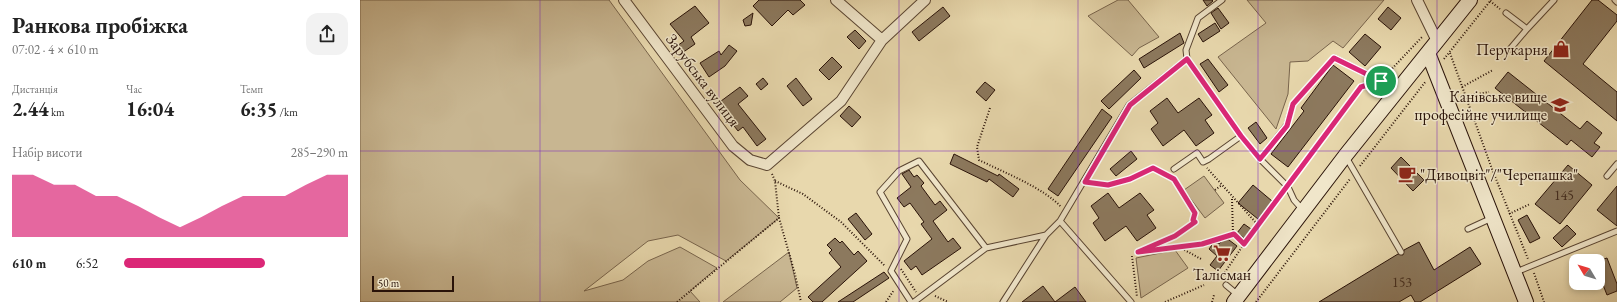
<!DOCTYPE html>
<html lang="uk">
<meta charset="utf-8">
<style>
body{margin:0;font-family:"EB Garamond",serif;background:#f2f2f2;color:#222;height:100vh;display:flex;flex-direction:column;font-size:15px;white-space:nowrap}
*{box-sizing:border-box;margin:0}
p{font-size:13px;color:#767676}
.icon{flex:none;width:22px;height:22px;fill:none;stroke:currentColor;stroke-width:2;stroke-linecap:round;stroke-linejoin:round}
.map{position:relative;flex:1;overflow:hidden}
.details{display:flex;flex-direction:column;background:#fff;width:360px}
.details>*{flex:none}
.needle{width:26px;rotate:308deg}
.fabs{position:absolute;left:1209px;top:254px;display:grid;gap:8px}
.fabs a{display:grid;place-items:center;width:36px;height:36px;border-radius:8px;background:#fff;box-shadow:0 2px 6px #0003;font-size:20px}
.scale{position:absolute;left:12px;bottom:10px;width:82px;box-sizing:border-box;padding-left:4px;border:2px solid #291208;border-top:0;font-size:11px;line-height:14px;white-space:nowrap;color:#291208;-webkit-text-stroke:3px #f0e6ca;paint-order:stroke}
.pin{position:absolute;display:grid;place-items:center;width:34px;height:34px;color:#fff;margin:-17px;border:2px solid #fff;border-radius:50%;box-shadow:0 1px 4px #0007}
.round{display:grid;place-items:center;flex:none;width:42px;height:42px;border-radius:12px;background:#f2f2f2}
.summary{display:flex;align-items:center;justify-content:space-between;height:68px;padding:0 12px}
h1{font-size:22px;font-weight:700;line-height:30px}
.stats{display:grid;grid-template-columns:repeat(3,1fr);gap:6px;height:68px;padding:4px 12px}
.stats div{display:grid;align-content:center}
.stats b{font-size:20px;font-weight:700}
.stats small{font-size:11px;font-weight:400}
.stats p{font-size:11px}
.chart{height:112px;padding:8px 12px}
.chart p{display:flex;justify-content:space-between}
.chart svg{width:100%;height:72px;margin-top:4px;fill:#db2777;opacity:.7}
ul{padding:0 12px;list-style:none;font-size:13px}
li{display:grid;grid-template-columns:64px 48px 1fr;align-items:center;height:30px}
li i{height:10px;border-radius:5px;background:#db2777}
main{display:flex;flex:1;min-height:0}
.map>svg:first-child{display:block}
.green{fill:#c8b691;stroke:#78644c}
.building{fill:#8c795e;stroke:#291208}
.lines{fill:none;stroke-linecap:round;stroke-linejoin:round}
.lane-casing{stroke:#594431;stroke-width:7}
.street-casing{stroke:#594431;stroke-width:12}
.secondary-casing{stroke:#291208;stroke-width:16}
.path{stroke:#291208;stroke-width:2;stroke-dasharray:1 2;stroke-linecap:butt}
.lane{stroke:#f0e6ca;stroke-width:5}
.street{stroke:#f0e6ca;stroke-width:10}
.secondary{stroke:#f0e6ca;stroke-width:14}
.route-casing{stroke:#fff;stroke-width:8}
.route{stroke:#db2777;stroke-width:5}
.grid{fill:none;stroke:#7b2cbf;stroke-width:1;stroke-opacity:0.55}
.labels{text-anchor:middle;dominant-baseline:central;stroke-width:3;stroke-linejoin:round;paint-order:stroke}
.number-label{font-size:14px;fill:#422c1e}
.poi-label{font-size:16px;fill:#291208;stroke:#f0e6ca;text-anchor:end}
.street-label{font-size:16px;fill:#291208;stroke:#f0e6ca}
</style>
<main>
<section class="details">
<div class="summary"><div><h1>Ранкова пробіжка</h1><p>07:02 · 4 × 610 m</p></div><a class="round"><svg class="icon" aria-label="share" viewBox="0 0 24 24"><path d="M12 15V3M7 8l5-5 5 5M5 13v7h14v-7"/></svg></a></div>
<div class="stats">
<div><p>Дистанція</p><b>2.44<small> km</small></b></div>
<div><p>Час</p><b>16:04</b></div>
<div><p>Темп</p><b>6:35<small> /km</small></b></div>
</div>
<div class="chart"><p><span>Набір висоти</span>285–290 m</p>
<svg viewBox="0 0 160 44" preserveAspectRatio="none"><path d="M0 44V6L10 6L20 12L30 12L40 19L50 19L60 25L70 32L80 38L90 32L100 25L110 19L120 19L130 19L140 12L150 6L160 6V44z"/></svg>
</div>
<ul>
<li><b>610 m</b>6:52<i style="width:63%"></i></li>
</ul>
</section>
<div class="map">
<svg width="1257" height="302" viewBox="0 0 1257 302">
<rect width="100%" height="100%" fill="#e8d8ad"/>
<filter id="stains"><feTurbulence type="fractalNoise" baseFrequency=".005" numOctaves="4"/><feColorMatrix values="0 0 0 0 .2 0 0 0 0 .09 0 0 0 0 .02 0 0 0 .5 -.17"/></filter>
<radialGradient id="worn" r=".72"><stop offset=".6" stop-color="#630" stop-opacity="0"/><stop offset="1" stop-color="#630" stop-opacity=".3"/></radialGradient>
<!-- green -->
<path class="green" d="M0,0H249L380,180L419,218L366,261L318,235L288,241L224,291L263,280L288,261L320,247L357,268L330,291L340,302H0Z
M758,0H768L799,37L779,48L772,56L728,16Z
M887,0H1024L983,48L973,41L948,61L930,62L928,94L916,129L858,57L906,23Z
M844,176L864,203L845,218L824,190Z
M815,250L828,268L781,298L776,258Z
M429,252L437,288L420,302H363Z"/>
<!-- building -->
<path class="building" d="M399,0H440L445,5L433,15L428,10L412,26L393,6Z
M843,0H852L853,1L847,6Z
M1232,0H1238L1257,15V21L1223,64L1257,92V121L1184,61Z
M335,6L349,23L331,37L335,44L322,53L317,46L324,41L310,24Z
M583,7L590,16L559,41L552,32Z
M1028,7L1041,18L1031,30L1018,19Z
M858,8L869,23L861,29L851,13Z
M393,13L391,25L385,26L383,20Z
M855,23L860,31L843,42L838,34Z
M495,30L506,41L499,49L487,37Z
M820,33L824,43L784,68L779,59Z
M1005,34L1021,47L1005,66L989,52Z
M369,45L377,51L365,66L349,77L340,63L359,51L361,55Z
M472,57L482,67L469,80L459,70Z
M848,59L868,85L859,92L840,64Z
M973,65L994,81L928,167L911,154L944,111L941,108Z
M774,70L781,78L749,109L741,101Z
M1148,72L1220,129L1227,121L1242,133L1234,143L1240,147L1232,157L1211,140L1207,145L1135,88Z
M403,78L408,84L401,90L396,84Z
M436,78L452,99L443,106L427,86Z
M625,82L635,90L626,101L616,92Z
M380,87L388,96L378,104L406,139L397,146L383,127L378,131L357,104Z
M807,98L818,113L839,98L852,115L845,120L854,133L836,146L824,130L803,146L791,129L798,123L790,111Z
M489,106L501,117L492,127L480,116Z
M742,109L752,117L698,196L688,189Z
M896,122L907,138L900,144L888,128Z
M771,151L777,159L756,176L750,169Z
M594,154L638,176L639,174L659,189L653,197L629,179L627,182L590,164Z
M1041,157L1064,180L1053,191L1031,168Z
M1208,165L1232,185L1200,224L1175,204Z
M549,170L554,177L557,175L564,183L561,186L575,205L580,201L587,210L573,221L588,242L593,238L601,248L562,275L556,266L551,270L544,261L572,239L561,224L564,222L550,203L544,207L537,198L551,187L542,174Z
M893,185L912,201L898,219L878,203Z
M1257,186V226L1237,210Z
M748,193L759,208L780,193L794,210L787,215L796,228L777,241L766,226L745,241L733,223L739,218L731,206Z
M496,213L512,234L505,240L488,219Z
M1167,215L1180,238L1170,243L1158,220Z
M884,224L891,229L884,238L877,233Z
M1207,225L1216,234L1202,247L1193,238Z
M865,237L877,246L858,271L850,265L857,256L849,249L855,241L859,244Z
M475,238L480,243L482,241L494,255L498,251L507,261L462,302H453L448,297L481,267L469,253L472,250L467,245Z
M1059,242L1074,270L1110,247L1121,264L1060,302H1055L1051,295L1039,302H959L1038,254L1043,255L1044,250Z
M1247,258L1257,284V291L1247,295L1238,272V261Z
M524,272L529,278L493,302H478Z
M683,286L695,302L715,287L726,302H662Z"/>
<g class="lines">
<!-- lane casing -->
<g class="lane-casing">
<path id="lane" d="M1255,0L1257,2
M1146,13L1167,29L1194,0
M1150,49L1167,29
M827,59L826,50L838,18L862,0
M986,157L1041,252
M900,159L927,125L933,104L974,58L1021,81
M814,169L837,153L843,162L849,159L881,136
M1247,176L1257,164
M700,221L771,302
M1108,229L1132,218
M1156,272L1257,231
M866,285L878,295
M551,302L531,271L547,239L520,192L539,171L559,161L626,248L686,235L700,221L769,105L827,59L881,136L900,159L928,187L934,200L942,209
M554,302L626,248
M643,302L686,235"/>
</g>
<!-- street casing -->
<g class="street-casing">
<path id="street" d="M264,0L373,146L390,160L407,165L481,101L522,40L565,0
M476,0L522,40
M1057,0L1077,41"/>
</g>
<!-- secondary casing -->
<g class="secondary-casing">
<path id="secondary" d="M1068,53L1166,302
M874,302L985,156L1110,0"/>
</g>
<!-- path -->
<path class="path" d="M1130,1L1140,9
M1090,53L1132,169L1168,259
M1084,59L1131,0
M1026,75L1063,36
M1102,87L1133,70
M1105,96L1129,92
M630,108L617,147L619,160C643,172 684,188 701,207
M1000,166L1066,81
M412,174L415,181L419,218
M415,181L443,194L481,222L525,266
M932,182L1001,87L1009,85
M732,183C757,186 771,179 793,168L814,179L835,213L833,220L835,222L815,236L778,252L842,244L873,234L884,244L898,225L847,168
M855,190L862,185
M872,199L873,234
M1149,214L1170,204
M900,217L901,218L903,216
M898,225L923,193
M819,247L841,259
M772,256L777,297
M541,269L556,292
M1174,273L1184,302
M863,275L884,244
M575,296L588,302
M317,302L419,218L435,274L441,302
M526,302L534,290
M805,302L844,285
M852,302L854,295
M896,302L990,179"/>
<!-- lane -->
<use href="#lane" class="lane"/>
<!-- street -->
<use href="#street" class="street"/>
<!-- secondary -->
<use href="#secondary" class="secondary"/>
</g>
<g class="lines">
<!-- route casing -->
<g class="route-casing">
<path id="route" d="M974,58L1021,81L1001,87L884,244L874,234L842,244L778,252L815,236L835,222L833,220L835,213L814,179L793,168L770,179L748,185L725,182L770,105L827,59L881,136L900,159L927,126L933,104Z"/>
</g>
<!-- route -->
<use href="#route" class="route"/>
</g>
<!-- grid -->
<path class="grid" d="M180,0V302M359,0V302M539,0V302M718,0V302M898,0V302M1077,0V302M0,151H1257"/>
<!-- icons -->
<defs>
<g id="shop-bare" transform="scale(1.38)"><path d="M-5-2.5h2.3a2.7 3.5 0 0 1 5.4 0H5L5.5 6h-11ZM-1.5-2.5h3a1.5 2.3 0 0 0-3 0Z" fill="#8f2418" stroke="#f0e6ca" stroke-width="2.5" paint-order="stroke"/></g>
<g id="university-bare" transform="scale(1.38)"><path d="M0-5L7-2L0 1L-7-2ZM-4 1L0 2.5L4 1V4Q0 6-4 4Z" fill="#8f2418" stroke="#f0e6ca" stroke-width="2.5" paint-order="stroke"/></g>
<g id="cafe-bare" transform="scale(1.38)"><path d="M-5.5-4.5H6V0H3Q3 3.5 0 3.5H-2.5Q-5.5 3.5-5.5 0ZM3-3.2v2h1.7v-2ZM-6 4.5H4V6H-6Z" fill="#8f2418" stroke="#f0e6ca" stroke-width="2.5" paint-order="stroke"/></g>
<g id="supermarket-bare" transform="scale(1.38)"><path d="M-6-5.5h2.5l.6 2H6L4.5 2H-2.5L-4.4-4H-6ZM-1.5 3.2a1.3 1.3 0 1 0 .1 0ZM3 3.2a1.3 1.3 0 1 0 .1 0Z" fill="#8f2418" stroke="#f0e6ca" stroke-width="2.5" paint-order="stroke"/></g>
</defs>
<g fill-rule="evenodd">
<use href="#shop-bare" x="1201" y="49"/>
<use href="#university-bare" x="1200" y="105"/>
<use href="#cafe-bare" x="1047" y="174"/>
<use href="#supermarket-bare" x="862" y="253"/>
</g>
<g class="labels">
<!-- number labels -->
<g class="number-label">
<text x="1204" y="195">145</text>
<text x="1042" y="282">153</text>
</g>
<!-- poi labels -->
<g class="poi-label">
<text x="1188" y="49">Перукарня</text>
<text x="1187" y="96">Канівське вище<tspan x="1187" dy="18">професійне училище</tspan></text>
<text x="1060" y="174" text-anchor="start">"Дивоцвіт"/"Черепашка"</text>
<text x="862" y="274" text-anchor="middle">Талісман</text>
</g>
<!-- street labels -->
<g class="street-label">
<text transform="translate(343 80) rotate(53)">Зарубська вулиця</text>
</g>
</g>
<rect width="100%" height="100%" filter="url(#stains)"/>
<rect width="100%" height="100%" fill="url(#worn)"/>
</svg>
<div class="fabs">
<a><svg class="needle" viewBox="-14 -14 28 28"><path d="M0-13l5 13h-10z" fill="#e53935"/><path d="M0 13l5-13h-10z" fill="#767676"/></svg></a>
</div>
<div class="scale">50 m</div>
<div class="pin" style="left:1021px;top:81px;background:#1e9e55"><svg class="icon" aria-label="arrive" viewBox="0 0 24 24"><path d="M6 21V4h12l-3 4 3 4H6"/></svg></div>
</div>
</main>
